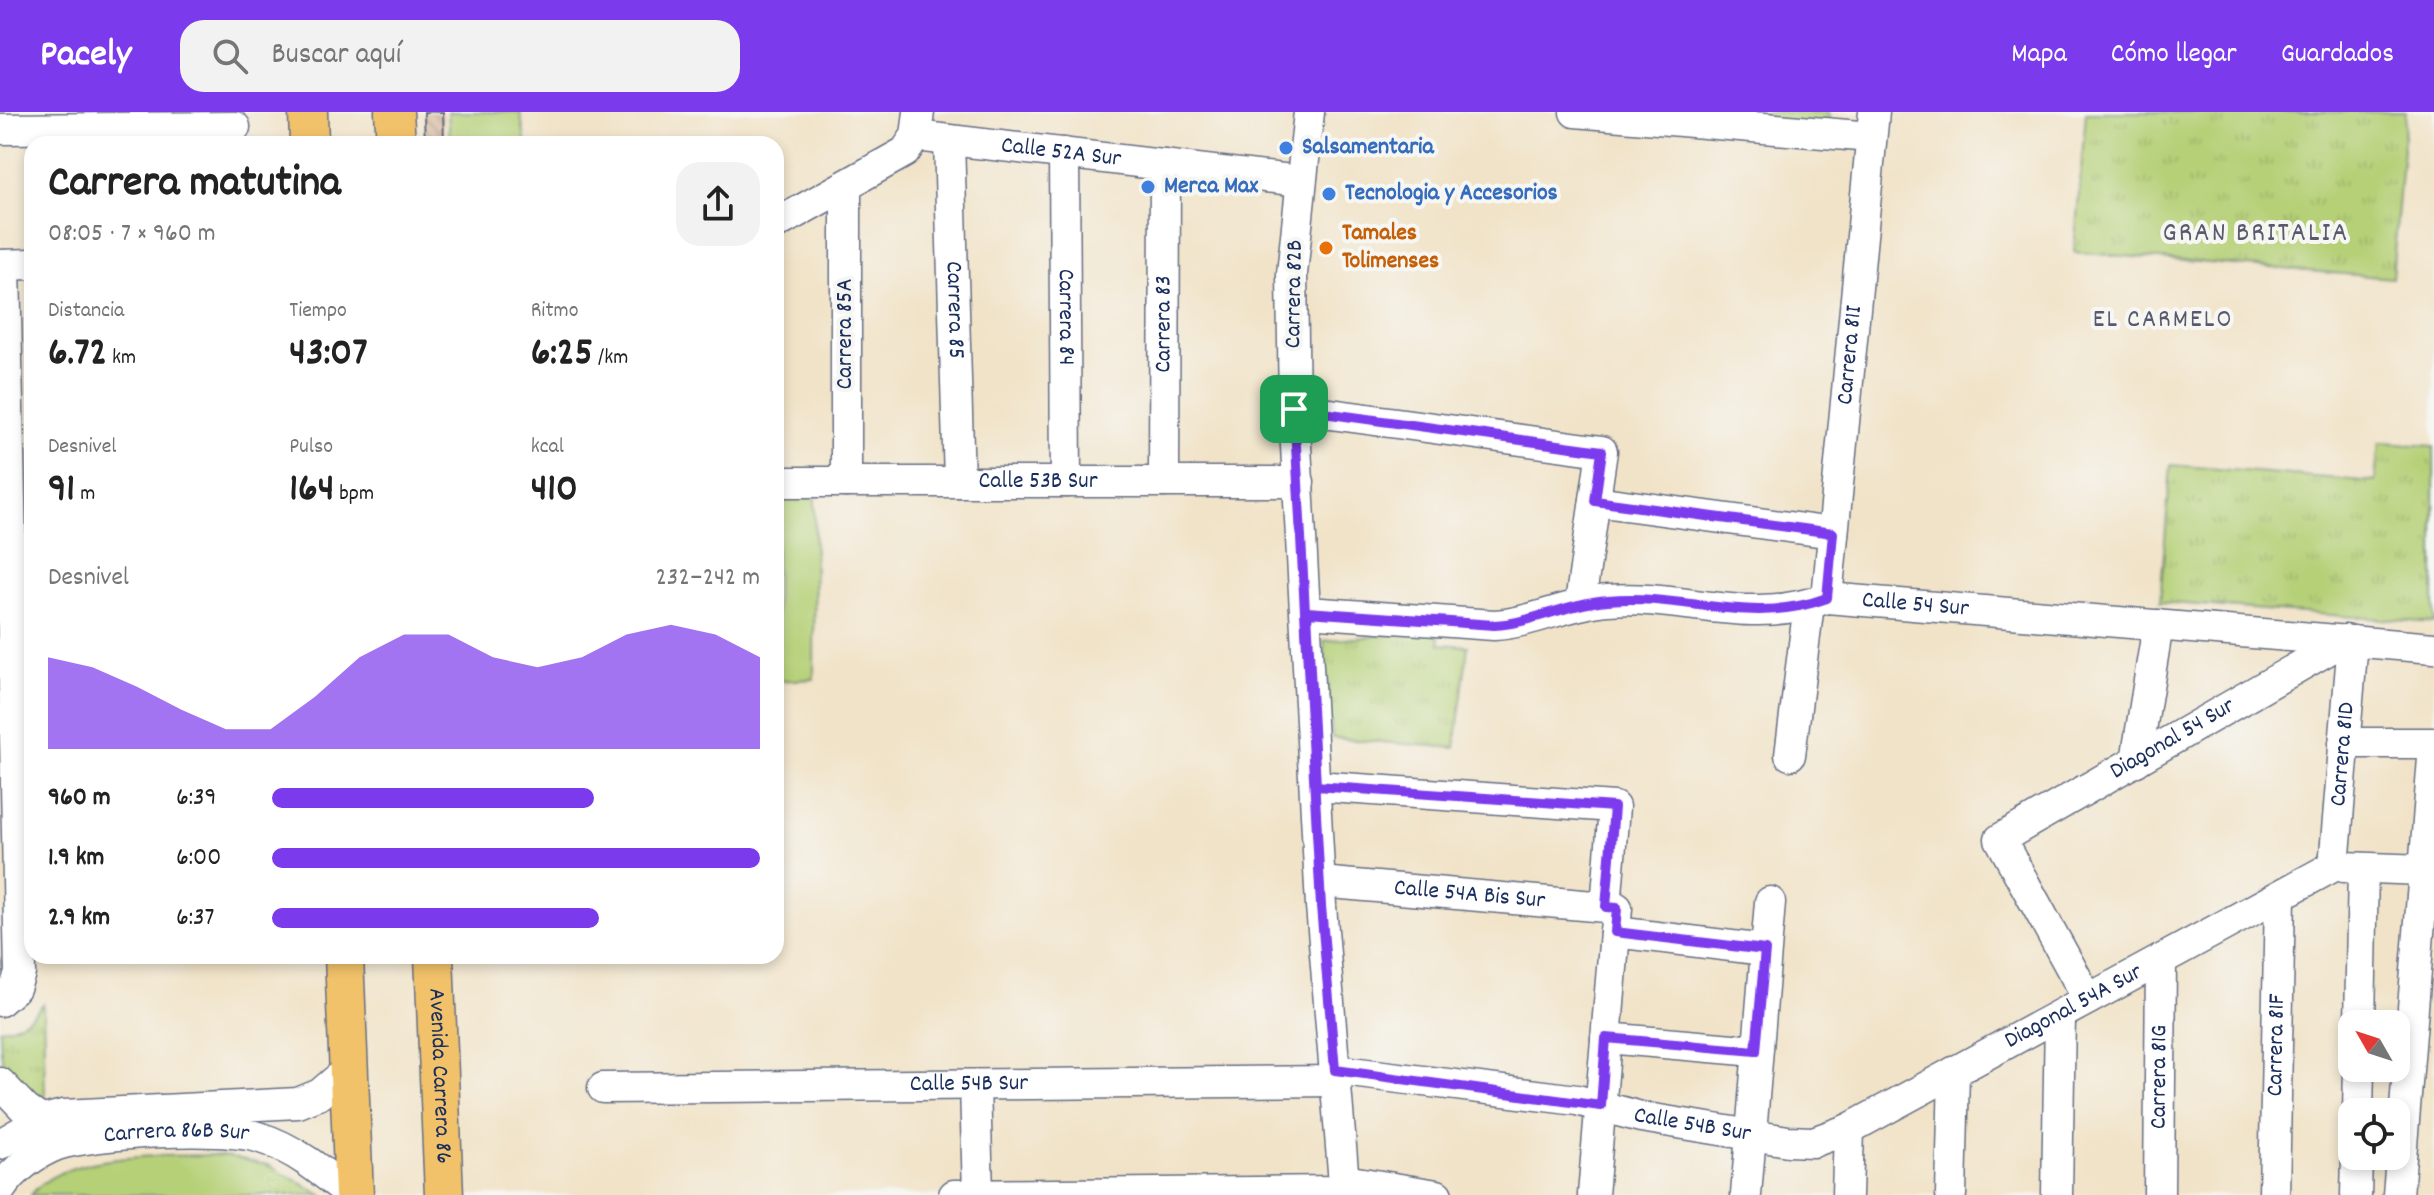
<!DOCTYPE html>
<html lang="es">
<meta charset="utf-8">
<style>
body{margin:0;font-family:Dekko,sans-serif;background:#f2f2f2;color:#222;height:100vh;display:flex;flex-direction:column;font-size:30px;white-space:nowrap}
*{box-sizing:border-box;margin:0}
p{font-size:26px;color:#767676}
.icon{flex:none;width:44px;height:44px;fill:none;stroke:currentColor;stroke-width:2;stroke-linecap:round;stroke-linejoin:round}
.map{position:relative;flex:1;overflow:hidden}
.details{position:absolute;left:24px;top:24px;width:760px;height:828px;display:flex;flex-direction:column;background:#fff;border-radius:24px;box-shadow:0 4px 12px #0003}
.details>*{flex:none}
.needle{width:52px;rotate:309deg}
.controls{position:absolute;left:2338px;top:898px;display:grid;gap:16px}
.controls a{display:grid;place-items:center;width:72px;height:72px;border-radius:16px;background:#fff;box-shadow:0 4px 12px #0003;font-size:40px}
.pin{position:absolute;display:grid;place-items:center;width:68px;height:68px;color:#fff;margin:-34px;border-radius:16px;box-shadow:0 4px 12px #0006}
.round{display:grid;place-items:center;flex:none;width:84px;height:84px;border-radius:24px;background:#f2f2f2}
.head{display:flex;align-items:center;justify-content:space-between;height:136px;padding:0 24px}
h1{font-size:44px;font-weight:700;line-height:60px}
.metrics{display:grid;grid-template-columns:repeat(3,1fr);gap:12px;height:136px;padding:8px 24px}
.metrics div{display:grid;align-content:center}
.metrics b{font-size:40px;font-weight:700}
.metrics small{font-size:22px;font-weight:400}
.metrics p{font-size:22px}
.chart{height:224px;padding:16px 24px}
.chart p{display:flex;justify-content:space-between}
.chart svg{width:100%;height:144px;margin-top:8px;fill:#7c3aed;opacity:.7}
ul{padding:0 24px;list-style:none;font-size:26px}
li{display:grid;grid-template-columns:128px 96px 1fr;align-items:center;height:60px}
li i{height:20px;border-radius:10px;background:#7c3aed}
header{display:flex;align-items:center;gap:48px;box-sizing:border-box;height:112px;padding:0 40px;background:#7c3aed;color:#fff}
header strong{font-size:38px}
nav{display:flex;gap:44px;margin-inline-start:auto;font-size:28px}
.search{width:560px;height:72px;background:#f2f2f2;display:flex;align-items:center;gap:20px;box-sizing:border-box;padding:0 28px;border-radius:24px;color:#767676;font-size:30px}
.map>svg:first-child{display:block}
.grass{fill:#b5d077;stroke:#68806a;stroke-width:2}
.park{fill:url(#park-tufts);stroke:#68806a;stroke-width:2}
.building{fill:url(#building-back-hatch)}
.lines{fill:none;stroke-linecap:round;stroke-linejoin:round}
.minor-casing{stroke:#666e83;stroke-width:33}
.major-casing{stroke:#666e83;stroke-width:41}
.minor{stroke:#fff;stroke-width:30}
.major{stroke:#f2c26a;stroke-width:38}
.route-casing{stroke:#fff;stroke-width:16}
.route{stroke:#7c3aed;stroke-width:10}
.shop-dot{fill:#3f7fe0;stroke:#f6f6f2;stroke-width:3}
.food-dot{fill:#e8710a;stroke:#f6f6f2;stroke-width:3}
.labels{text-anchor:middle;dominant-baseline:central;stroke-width:8;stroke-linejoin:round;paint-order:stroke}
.shop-label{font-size:24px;font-weight:bold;fill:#366cbe;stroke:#f6f6f2;text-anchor:start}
.street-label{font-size:24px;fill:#1b2f5e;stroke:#f6f6f2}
.food-label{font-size:24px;font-weight:bold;fill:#c56008;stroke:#f6f6f2;text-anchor:start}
.neighbourhood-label{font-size:26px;letter-spacing:2px;fill:#5a5a6d;stroke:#f6f6f2}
.quarter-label{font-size:28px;letter-spacing:2px;fill:#5a5a6d;stroke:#f6f6f2}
</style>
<header>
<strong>Pacely</strong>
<div class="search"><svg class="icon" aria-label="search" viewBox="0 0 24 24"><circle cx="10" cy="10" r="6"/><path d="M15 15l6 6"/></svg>Buscar aquí</div>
<nav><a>Mapa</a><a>Cómo llegar</a><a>Guardados</a></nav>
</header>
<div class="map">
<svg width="2434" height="1083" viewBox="0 0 2434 1083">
<defs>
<pattern id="park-tufts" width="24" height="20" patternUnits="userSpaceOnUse" patternTransform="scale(2)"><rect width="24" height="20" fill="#b5d077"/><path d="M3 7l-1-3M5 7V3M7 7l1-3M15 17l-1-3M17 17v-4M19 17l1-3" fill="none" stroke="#9bb369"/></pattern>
<pattern id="building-back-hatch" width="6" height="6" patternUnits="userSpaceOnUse" patternTransform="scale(2)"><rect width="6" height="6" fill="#d0aa8a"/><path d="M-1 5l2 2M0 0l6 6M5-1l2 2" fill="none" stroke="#a88b74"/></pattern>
</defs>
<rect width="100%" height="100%" fill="#f6f6f2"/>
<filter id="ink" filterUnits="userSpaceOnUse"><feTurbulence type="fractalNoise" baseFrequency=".0125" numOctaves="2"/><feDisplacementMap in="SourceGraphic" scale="16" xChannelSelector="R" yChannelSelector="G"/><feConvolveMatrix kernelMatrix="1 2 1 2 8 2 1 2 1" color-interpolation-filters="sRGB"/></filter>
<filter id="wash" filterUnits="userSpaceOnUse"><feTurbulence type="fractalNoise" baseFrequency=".006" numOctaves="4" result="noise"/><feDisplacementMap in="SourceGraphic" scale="32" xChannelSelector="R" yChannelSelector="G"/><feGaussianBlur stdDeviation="1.8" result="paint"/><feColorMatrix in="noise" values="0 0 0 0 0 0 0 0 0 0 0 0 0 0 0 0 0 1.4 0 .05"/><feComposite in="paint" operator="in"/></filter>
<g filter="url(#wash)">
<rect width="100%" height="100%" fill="#f1e3c8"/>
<!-- grass -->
<path class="grass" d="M448,0H520L526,32H450Z
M815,385L814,567L776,569V388Z
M223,1043L268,1053L322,1083H31C64,1038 173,1044 223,1043Z"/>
<!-- park -->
<path class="park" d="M1659,0H1829L1828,15Z
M2086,0H2406L2392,166L2074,140Z
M2379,331L2434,334V511L2160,490L2171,353L2375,370Z
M1438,518L1440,532L1468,534L1455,636L1332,626L1324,529Z
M43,892L45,988C7,961 0,966 0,917C19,915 31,906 43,892Z"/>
<g id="blocks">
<!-- building -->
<path class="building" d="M424,0H443L444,32H425Z"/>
</g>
</g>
<g filter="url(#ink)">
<use href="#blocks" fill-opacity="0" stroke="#666e83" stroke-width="2"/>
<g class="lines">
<!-- minor casing -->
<g class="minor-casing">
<g id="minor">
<path d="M1309,0L1292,162L1294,297L1321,794L1345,1083"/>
<path d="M1575,0L1871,25"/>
<path d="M0,17L235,15"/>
<path id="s1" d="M916,24L1300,69"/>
<path id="s2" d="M949,28L959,370"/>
<path id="s3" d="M1064,41L1066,370"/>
<path d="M776,112L905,40L916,24L919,0"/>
<path d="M0,153L32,152"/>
<path d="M1294,297L1602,339L1580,491"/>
<path id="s4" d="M776,370H1299"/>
<path d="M846,370V74"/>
<path id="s5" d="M1164,370L1165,53"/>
<path d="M1595,389L1833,421"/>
<path id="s6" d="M1827,486L1874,0"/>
<path id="s7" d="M1307,500L1494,513C1533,511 1568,491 1608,488C1685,482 1749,515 1827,486L2434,536"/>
<path d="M2344,631H2434"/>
<path d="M1790,643L1809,492"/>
<path d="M2136,649L2158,513"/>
<path d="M1316,674L1614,695L1606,795"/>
<path id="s8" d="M2334,754L2353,529"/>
<path d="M2344,755L2424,758"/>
<path id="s9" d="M1320,770L1617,796L1593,1083"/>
<path d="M1615,820L1765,838"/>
<path id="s10" d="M2088,887L2000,727L2345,528"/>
<path d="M0,889L15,876L20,861L5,153"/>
<path d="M2360,912L2363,756"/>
<path d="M1606,926L1756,939"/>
<path id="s11" d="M1335,958L1577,988L1641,1005L1788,1029L1813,1030L1849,1017L2334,754"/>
<path d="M0,971L26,998L53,1016"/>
<path d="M975,973L978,1083"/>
<path id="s12" d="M603,976L1336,969"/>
<path d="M2358,1000L2359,956"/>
<path d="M0,1032L40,1009L63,1003L298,991L320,982L348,958"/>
<path d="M1344,1068L1437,1083"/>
<path id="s13" d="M0,1078C13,1058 36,1041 57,1033C94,1021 221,1014 258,1025C294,1036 323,1060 351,1083"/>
<path d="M954,1083L1345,1079"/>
<path d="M1746,1083L1770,790"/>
<path d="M1847,1083L1849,1017"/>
<path d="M1951,1083L1954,960"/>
<path d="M2057,1083L2060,903"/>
<path id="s14" d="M2159,1083L2161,848"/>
<path id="s15" d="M2274,1083L2280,784"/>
<path d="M2356,1083L2357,1044"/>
<path d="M2398,1083L2434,634"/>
</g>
</g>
<!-- major casing -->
<g class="major-casing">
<g id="major">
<path d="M308,0L309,32"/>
<path d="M394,0L396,32"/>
<path d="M344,844L354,1083"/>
<path id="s16" d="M434,844L444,1083"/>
</g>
</g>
<!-- minor -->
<use href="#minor" class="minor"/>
<!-- major -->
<use href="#major" class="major"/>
</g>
</g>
<g class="lines" filter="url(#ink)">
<!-- route casing -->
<g class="route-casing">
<path id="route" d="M1294,297L1321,794L1335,958L1601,994L1606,926L1756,939L1765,838L1615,820L1617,796L1606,795L1614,695L1316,674L1307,500L1494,513C1533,511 1568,491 1608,488C1685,481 1749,515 1827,486L1833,421L1595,389L1602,339L1294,297"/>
</g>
<!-- route -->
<use href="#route" class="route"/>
</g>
<!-- markers -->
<g class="shop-dot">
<circle cx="1286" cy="36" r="8"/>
<circle cx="1148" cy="75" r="8"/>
<circle cx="1329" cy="82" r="8"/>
</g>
<circle class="food-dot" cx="1326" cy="136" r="8"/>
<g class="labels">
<!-- shop labels -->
<g class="shop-label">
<text x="1302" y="36">Salsamentaria</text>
<text x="1164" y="75">Merca Max</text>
<text x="1345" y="82">Tecnologia y Accesorios</text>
</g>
<!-- street labels -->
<g class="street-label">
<text stroke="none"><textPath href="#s1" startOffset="146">Calle 52A Sur</textPath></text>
<text transform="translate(1295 182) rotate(-89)">Carrera 82B</text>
<text stroke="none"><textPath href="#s2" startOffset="170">Carrera 85</textPath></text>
<text stroke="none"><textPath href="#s3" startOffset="164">Carrera 84</textPath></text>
<text stroke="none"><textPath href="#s5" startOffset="158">Carrera 83</textPath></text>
<text transform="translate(846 222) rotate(-90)">Carrera 85A</text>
<text stroke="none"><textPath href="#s6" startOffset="244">Carrera 81I</textPath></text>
<text stroke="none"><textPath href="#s4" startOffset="262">Calle 53B Sur</textPath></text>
<text stroke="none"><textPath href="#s7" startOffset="614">Calle 54 Sur</textPath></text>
<text stroke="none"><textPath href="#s10" startOffset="382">Diagonal 54 Sur</textPath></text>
<text stroke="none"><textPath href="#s8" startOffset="112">Carrera 81D</textPath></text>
<text stroke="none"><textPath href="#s9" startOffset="150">Calle 54A Bis Sur</textPath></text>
<text stroke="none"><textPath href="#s11" startOffset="778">Diagonal 54A Sur</textPath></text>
<text stroke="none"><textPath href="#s15" startOffset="150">Carrera 81F</textPath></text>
<text stroke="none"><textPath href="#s16" startOffset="120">Avenida Carrera 86</textPath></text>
<text stroke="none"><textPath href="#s14" startOffset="118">Carrera 81G</textPath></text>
<text stroke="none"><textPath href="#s12" startOffset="366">Calle 54B Sur</textPath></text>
<text stroke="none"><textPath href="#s11" startOffset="362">Calle 54B Sur</textPath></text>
<text stroke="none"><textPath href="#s13" startOffset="194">Carrera 86B Sur</textPath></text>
</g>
<!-- food labels -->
<g class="food-label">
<text x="1342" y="122">Tamales<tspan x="1342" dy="28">Tolimenses</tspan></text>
</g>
<!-- neighbourhood labels -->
<g class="neighbourhood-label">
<text x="2163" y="208">EL CARMELO</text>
</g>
<!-- quarter labels -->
<g class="quarter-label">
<text x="2256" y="123">GRAN BRITALIA</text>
</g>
</g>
</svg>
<div class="controls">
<a><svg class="needle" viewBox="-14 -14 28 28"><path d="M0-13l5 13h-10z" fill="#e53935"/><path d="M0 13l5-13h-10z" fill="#767676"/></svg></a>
<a><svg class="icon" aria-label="locate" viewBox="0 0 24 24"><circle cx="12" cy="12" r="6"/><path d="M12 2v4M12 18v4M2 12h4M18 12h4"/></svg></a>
</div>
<div class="pin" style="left:1294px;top:297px;background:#1e9e55"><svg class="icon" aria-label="arrive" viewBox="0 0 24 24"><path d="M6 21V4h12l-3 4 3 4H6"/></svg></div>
<section class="details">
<div class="head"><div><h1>Carrera matutina</h1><p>08:05 · 7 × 960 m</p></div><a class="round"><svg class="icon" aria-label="share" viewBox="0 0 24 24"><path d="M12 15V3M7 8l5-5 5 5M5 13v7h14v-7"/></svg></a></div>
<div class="metrics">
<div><p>Distancia</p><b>6.72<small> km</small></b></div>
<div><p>Tiempo</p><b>43:07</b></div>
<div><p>Ritmo</p><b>6:25<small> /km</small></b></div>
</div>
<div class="metrics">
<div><p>Desnivel</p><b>91<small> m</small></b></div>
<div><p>Pulso</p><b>164<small> bpm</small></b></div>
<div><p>kcal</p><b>410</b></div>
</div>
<div class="chart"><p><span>Desnivel</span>232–242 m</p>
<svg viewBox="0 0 160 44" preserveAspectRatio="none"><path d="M0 44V16L10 19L20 25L30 32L40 38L50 38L60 28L70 16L80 9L90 9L100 16L110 19L120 16L130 9L140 6L150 9L160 16V44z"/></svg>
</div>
<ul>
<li><b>960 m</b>6:39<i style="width:66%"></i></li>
<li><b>1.9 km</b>6:00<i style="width:100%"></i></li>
<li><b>2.9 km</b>6:37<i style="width:67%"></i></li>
</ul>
</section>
</div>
